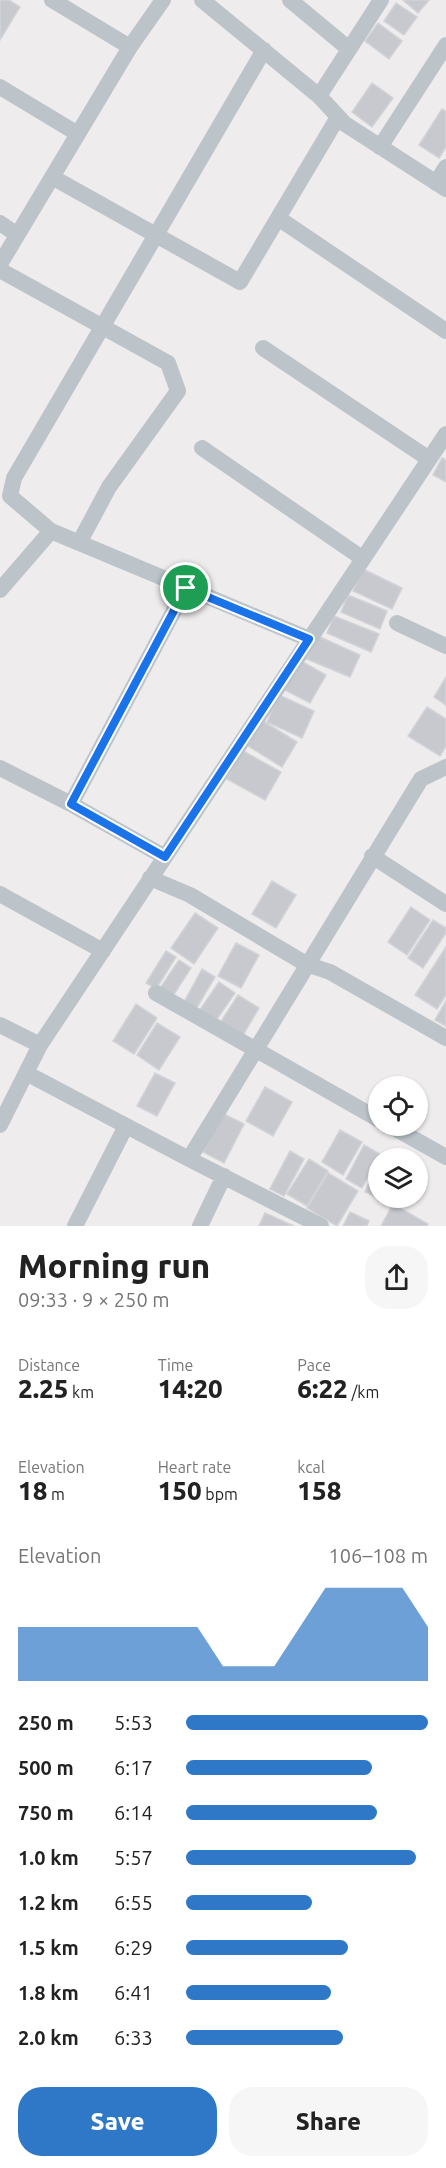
<!DOCTYPE html>
<meta charset="utf-8">
<style>
body{margin:0;font-family:Ubuntu,sans-serif;background:#f6f6f6;color:#222;height:100vh;display:flex;flex-direction:column;font-size:22px;white-space:nowrap}
*{box-sizing:border-box;margin:0}
p{font-size:20px;color:#767676}
.icon{flex:none;width:33px;height:33px;fill:none;stroke:currentColor;stroke-width:2;stroke-linecap:round;stroke-linejoin:round}
.map{position:relative;height:1226px;overflow:hidden}
.drawer{display:flex;flex-direction:column;background:#fff;flex:1}
.drawer>*{flex:none}
.fabs{position:absolute;left:368px;top:1076px;display:grid;gap:12px}
.fabs a{display:grid;place-items:center;width:60px;height:60px;border-radius:50%;background:#fff;box-shadow:0 2px 4px #0004;font-size:30px}
.pin{position:absolute;display:grid;place-items:center;width:51px;height:51px;color:#fff;margin:-26px;border:3px solid #fff;border-radius:50%;box-shadow:0 2px 6px #0007}
.round{display:grid;place-items:center;flex:none;width:63px;height:63px;border-radius:24px;background:#f6f6f6}
.summary{display:flex;align-items:center;justify-content:space-between;height:102px;padding:0 18px}
h1{font-size:33px;font-weight:800;line-height:45px}
.stats{display:grid;grid-template-columns:repeat(3,1fr);gap:9px;height:102px;padding:6px 18px}
.stats div{display:grid;align-content:center}
.stats b{font-size:26px;font-weight:800}
.stats small{font-size:16px;font-weight:400}
.stats p{font-size:16px}
.chart{height:168px;padding:12px 18px}
.chart p{display:flex;justify-content:space-between}
.chart svg{width:100%;height:108px;margin-top:6px;fill:#2e78c7;opacity:.7}
.button{display:flex;gap:12px;margin-top:auto;padding:12px 18px}
.button a{flex:1;height:69px;border-radius:24px;background:#2e78c7;color:#fff;font-size:24px;font-weight:800;line-height:69px;text-align:center}
.button a+a{background:#f6f6f6;color:#222}
ul{padding:0 18px;list-style:none;font-size:20px}
li{display:grid;grid-template-columns:96px 72px 1fr;align-items:center;height:45px}
li i{height:15px;border-radius:8px;background:#2e78c7}
.map>svg:first-child{display:block}
.building{fill:#c7c9cf;stroke:#d1d3d7;stroke-width:1.5}
.lines{fill:none;stroke-linecap:round;stroke-linejoin:round}
.minor{stroke:#bcc4ca;stroke-width:16}
.route-casing{stroke:#fff;stroke-width:12}
.route{stroke:#1a73e8;stroke-width:8}
</style>
<div class="map">
<svg width="446" height="1226" viewBox="0 0 446 1226">
<rect width="100%" height="100%" fill="#efeced"/>
<!-- building -->
<path class="building" d="M0,0H9L20,7L0,40Z
M403,0H429L418,13Z
M396,3L417,17L404,35L384,21Z
M378,23L402,41L389,59L365,41Z
M372,83L393,98L372,127L352,112Z
M442,109L446,111V147L439,158L419,145Z
M442,458L446,460V482L433,475Z
M363,569L402,588L392,609L353,591Z
M348,595L387,611L380,629L341,612Z
M334,616L379,634L371,652L327,633Z
M318,636L360,655L350,677L307,659Z
M301,661L326,675L310,703L285,690Z
M446,677V705L434,697Z
M279,695L314,711L302,738L267,722Z
M427,707L446,719V746L440,756L408,736Z
M263,721L297,742L282,767L248,746Z
M243,751L281,772L265,800L227,779Z
M272,881L296,895L276,928L252,914Z
M411,907L430,920L407,955L388,942Z
M195,913L218,928L194,964L171,948Z
M433,920L446,928V933L423,968L408,958Z
M236,943L259,955L241,988L218,976Z
M446,947V995L437,1009L415,995Z
M166,951L176,957L156,989L146,983Z
M179,960L191,968L171,999L158,991Z
M202,969L215,977L195,1011L183,1004Z
M219,982L235,993L215,1022L199,1011Z
M238,995L259,1008L242,1037L220,1023Z
M446,1001V1026L435,1020Z
M136,1004L157,1018L134,1054L113,1041Z
M157,1023L180,1037L159,1070L137,1055Z
M155,1073L175,1083L157,1116L137,1106Z
M265,1087L292,1102L273,1136L246,1121Z
M222,1113L244,1124L224,1163L203,1152Z
M340,1130L362,1142L343,1175L322,1162Z
M364,1145L380,1154L362,1188L346,1179Z
M290,1151L304,1159L284,1196L270,1189Z
M309,1159L328,1171L307,1206L287,1194Z
M378,1162V1197H384L382,1200L365,1192Z
M328,1173L358,1191L337,1226L307,1208Z
M393,1204L428,1224L427,1226H381Z
M350,1212L369,1221L367,1226H343Z
M265,1213L294,1226H259Z"/>
<g class="lines">
<!-- minor -->
<path class="minor" d="M52,0L130,47
M202,0L319,96L345,124L446,189
M290,0L349,49
M0,87L78,134
M319,96L381,0
M380,147L446,45
M52,177L240,282L338,117
M436,183L446,167
M278,218L446,331
M0,223L16,234
M0,264L130,47L163,0
M0,270L168,363L178,391L109,487L79,543
M263,348L429,459
M202,448L362,558
M51,531L309,639
M0,590L51,531L10,496L14,478L264,50
M397,623L446,646
M0,768L71,804L165,857
M71,804L186,588
M372,856L446,904
M150,878L190,895L306,964L330,972L446,1038
M0,894L103,951
M156,993L378,1119
M0,1025L40,1045L446,434
M26,1073L189,1159L321,1226
M0,1125L40,1045
M389,1125L446,1157
M189,1159L421,779L446,767
M75,1226L126,1126
M200,1226L224,1176"/>
</g>
<g class="lines">
<!-- route casing -->
<g class="route-casing">
<path id="route" d="M186,588L309,639L165,857L71,804Z"/>
</g>
<!-- route -->
<use href="#route" class="route"/>
</g>
</svg>
<div class="fabs">
<a><svg class="icon" aria-label="locate" viewBox="0 0 24 24"><circle cx="12" cy="12" r="6"/><path d="M12 2v4M12 18v4M2 12h4M18 12h4"/></svg></a>
<a><svg class="icon" aria-label="layers" viewBox="0 0 24 24"><path d="M12 4l9 5-9 5-9-5zM3 14l9 5 9-5"/></svg></a>
</div>
<div class="pin" style="left:186px;top:588px;background:#1e9e55"><svg class="icon" aria-label="arrive" viewBox="0 0 24 24"><path d="M6 21V4h12l-3 4 3 4H6"/></svg></div>
</div>
<section class="drawer">
<div class="summary"><div><h1>Morning run</h1><p>09:33 · 9 × 250 m</p></div><a class="round"><svg class="icon" aria-label="share" viewBox="0 0 24 24"><path d="M12 15V3M7 8l5-5 5 5M5 13v7h14v-7"/></svg></a></div>
<div class="stats">
<div><p>Distance</p><b>2.25<small> km</small></b></div>
<div><p>Time</p><b>14:20</b></div>
<div><p>Pace</p><b>6:22<small> /km</small></b></div>
</div>
<div class="stats">
<div><p>Elevation</p><b>18<small> m</small></b></div>
<div><p>Heart rate</p><b>150<small> bpm</small></b></div>
<div><p>kcal</p><b>158</b></div>
</div>
<div class="chart"><p><span>Elevation</span>106–108 m</p>
<svg viewBox="0 0 160 44" preserveAspectRatio="none"><path d="M0 44V22L10 22L20 22L30 22L40 22L50 22L60 22L70 22L80 38L90 38L100 38L110 22L120 6L130 6L140 6L150 6L160 22V44z"/></svg>
</div>
<ul>
<li><b>250 m</b>5:53<i style="width:100%"></i></li>
<li><b>500 m</b>6:17<i style="width:77%"></i></li>
<li><b>750 m</b>6:14<i style="width:79%"></i></li>
<li><b>1.0 km</b>5:57<i style="width:95%"></i></li>
<li><b>1.2 km</b>6:55<i style="width:52%"></i></li>
<li><b>1.5 km</b>6:29<i style="width:67%"></i></li>
<li><b>1.8 km</b>6:41<i style="width:60%"></i></li>
<li><b>2.0 km</b>6:33<i style="width:65%"></i></li>
</ul>
<div class="button"><a>Save</a><a>Share</a></div>
</section>
